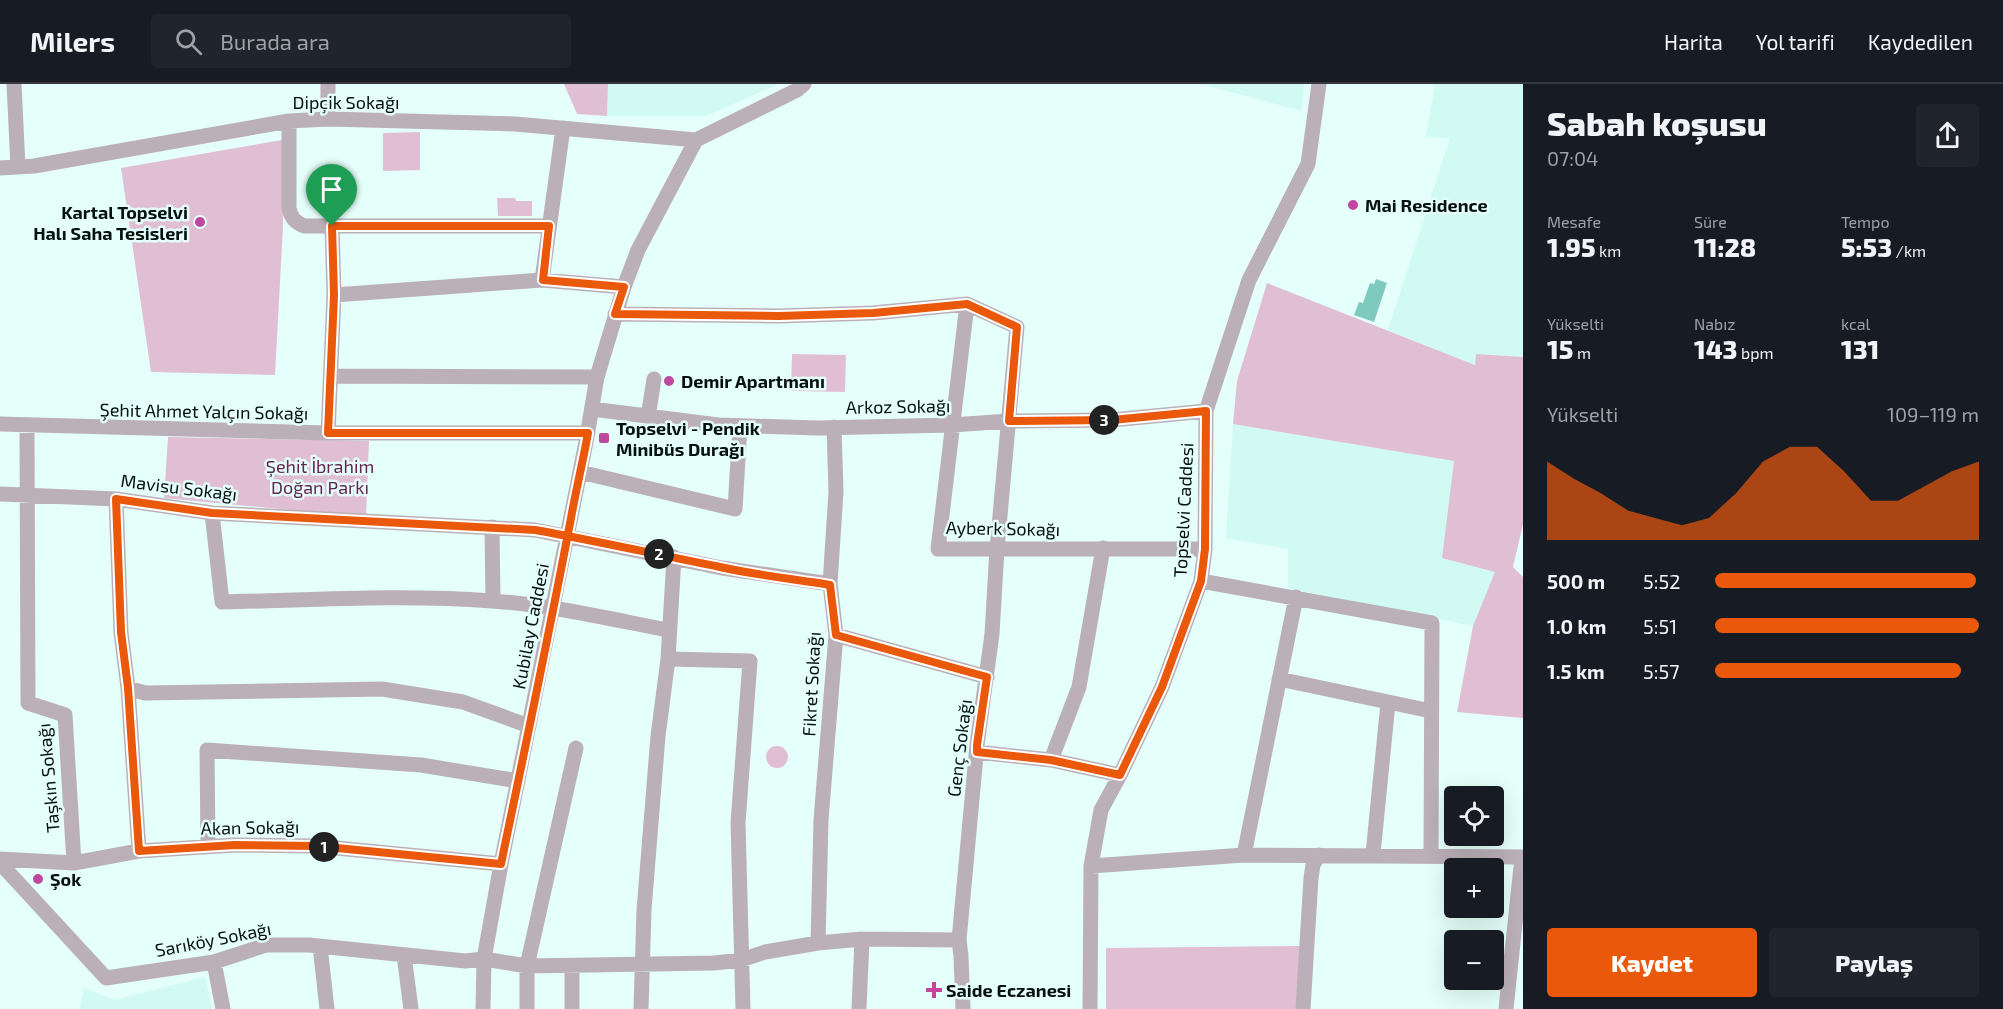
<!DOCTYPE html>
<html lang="tr">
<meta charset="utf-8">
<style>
body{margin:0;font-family:"Exo 2",sans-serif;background:#20242c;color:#f1f3f6;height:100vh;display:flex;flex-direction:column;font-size:22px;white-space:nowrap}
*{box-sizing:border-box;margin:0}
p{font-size:20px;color:#9ea1a6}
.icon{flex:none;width:33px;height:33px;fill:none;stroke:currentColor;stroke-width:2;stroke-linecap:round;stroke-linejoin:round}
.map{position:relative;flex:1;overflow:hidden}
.drawer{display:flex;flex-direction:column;background:#171b24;width:480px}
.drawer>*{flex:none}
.fabs{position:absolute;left:1444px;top:702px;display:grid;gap:12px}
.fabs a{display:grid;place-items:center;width:60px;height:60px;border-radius:6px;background:#171b24;box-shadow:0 6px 24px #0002;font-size:30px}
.pin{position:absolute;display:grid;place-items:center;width:51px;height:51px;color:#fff;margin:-62px -26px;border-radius:50% 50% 50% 0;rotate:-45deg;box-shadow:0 0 6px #0007}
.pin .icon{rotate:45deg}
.km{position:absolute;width:30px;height:30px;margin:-15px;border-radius:50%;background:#222;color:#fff;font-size:16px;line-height:30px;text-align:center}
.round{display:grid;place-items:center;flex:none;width:63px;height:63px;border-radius:6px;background:#20242c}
.head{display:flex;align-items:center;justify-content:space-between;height:102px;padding:0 24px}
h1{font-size:33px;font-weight:800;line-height:45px}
.figures{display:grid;grid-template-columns:repeat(3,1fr);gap:9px;height:102px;padding:6px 24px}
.figures div{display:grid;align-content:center}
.figures b{font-size:26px;font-weight:800}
.figures small{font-size:16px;font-weight:400}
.figures p{font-size:16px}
.chart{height:168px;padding:12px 24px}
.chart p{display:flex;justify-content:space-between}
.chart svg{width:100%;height:108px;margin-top:6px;fill:#ea580c;opacity:.7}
.cta{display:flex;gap:12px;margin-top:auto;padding:12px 24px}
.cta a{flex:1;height:69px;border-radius:6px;background:#ea580c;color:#fff;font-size:24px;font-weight:800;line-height:69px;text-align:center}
.cta a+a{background:#20242c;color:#f1f3f6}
ul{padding:0 24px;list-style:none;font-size:20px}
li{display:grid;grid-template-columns:96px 72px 1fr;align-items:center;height:45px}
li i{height:15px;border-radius:8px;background:#ea580c}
header{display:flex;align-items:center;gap:36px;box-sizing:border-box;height:84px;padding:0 30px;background:#171b24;border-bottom:2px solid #363941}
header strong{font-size:28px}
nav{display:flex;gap:33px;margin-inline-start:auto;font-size:21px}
.search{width:420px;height:54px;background:#20242c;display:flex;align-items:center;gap:15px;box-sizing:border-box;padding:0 21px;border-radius:6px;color:#9ea1a6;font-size:22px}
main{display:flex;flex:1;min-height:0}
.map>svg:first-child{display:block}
.built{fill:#d0faf2}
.green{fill:#e0bed4}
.water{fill:#7fcabe}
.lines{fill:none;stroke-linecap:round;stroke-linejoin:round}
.minor{stroke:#bbb0b7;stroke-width:15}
.route-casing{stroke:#fff;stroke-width:12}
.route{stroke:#ea580c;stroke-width:8}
.poi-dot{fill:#bf489e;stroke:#e5fffa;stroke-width:2}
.labels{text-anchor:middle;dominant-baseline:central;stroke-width:5;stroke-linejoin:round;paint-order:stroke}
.street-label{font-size:18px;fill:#06100f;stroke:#e5fffa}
.poi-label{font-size:18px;font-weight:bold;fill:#06100f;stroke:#e5fffa;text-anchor:start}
.park-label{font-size:18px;fill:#642552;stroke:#e5fffa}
</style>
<header>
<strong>Milers</strong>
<div class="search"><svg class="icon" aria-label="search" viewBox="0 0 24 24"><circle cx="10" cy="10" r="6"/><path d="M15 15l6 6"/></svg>Burada ara</div>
<nav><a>Harita</a><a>Yol tarifi</a><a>Kaydedilen</a></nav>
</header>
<main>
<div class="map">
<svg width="1523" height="925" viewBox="0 0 1523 925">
<rect width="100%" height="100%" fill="#e5fffa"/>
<!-- built -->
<path class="built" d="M608,0H779L706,32H607Z
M1201,0H1304L1302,27Z
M1435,0H1523V273L1477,270L1475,281L1388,246L1450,54L1426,53Z
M1233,340L1454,377L1442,474L1495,488L1473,542L1288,504V465L1226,454Z
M205,893L212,925H79L84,904L114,916Z"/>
<!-- green -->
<path class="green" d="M564,0H608L607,32L577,30Z
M420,48V86L383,87V49Z
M282,56L283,143L275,291L151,288L121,84Z
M497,114H515L516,117H532V132H498Z
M1267,199L1475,281L1476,270L1523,273V440L1513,483L1523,493V634L1457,628L1473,542L1495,488L1442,474L1454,377L1233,340L1237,297Z
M792,270L846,271L845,308L791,307Z
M168,353L369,357L366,433L164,414Z
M766 673a11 11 0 1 1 22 0a11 11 0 1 1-22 0Z
M1300,862L1298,925H1106V864Z"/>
<!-- water -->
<path class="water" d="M1376,195L1387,199L1374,238L1354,231L1359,218L1363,219L1370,199L1374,200Z"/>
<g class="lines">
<!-- minor -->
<path class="minor" d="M14,0L18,83
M328,0V35
M289,37V124C291,134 295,138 304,142H549
M0,84L34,82L289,37L328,35L515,40L696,56
M542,196L563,44
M334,211L542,196L624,203
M967,220L938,465H1205
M615,230L779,232L873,229L967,220L1017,243L997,465L992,550L977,661L959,856L961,872L963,925
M331,292L597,293
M592,325L718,341L817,344L952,341L1009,337L1112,336L1206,327
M648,333L654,295
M0,340L328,349H588
M27,342L28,619L65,631L74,779
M328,349L334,211L332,142
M580,388L735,425L740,342
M0,410L116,415L212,429L535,446L722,484L830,500
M116,415L121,548L128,604L139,767
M212,429L222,518C312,516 402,510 492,517C551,521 610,535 668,546
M492,443L493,517
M1201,497L1432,539L1431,772
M836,551L987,593
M668,575L750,577L738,739L743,925
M1279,595L1431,627
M128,604L145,609L382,605L463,618L529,642
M977,668L1051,676L1120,691
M1051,676L1079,603L1103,464
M208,762L207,666L421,681L518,697
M1373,770L1388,619
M1244,771L1296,513
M0,775L74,779L139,767L235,761L316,762L501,780
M0,779L106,894L214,878L266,861H309L465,877L484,875L527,882L714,879L741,876L765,868L818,859L862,855L959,856
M1091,782L1244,771L1523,773
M818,859L821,736L836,551L830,500L836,408L834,343
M320,862L327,925
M404,871L411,925
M214,878L223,925
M572,882V925
M483,925L484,875L501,780L586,358L597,293L624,203L638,166L696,56L797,6L804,0
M527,925V882L576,664
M641,925L644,826L658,652L668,575L674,473
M859,925L862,855
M1090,925L1091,782L1101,726L1120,691L1162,603L1201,497L1205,465L1206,327L1249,196L1308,80L1319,0
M1303,925L1311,794L1313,781L1319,771
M1506,925L1522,773"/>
</g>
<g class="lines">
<!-- route casing -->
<g class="route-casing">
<path id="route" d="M332,142L334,211L328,349H588C583,377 576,406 571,434C549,550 525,665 501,780L316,762L235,761L139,767L128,604L121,548L116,415L212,429L535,446C597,457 659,471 720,483C756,491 793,495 830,501L836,551L987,593L977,661V668L1051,676L1120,691L1162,603L1201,497L1205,465L1206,327L1112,336L1009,337L1017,243L967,220L873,229L779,232L615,230L624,203L543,196L549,142H332"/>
</g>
<!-- route -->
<use href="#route" class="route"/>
</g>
<!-- markers -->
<g class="poi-dot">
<circle cx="1353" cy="121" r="6"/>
<circle cx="200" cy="138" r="6"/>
<circle cx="669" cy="297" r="6"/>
<rect x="598" y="348" width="12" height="12" rx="3"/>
<circle cx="38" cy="795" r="6"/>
<path d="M931 897h6v6h6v6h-6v6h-6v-6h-6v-6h6z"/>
</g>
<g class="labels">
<!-- street labels -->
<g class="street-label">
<text x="346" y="18">Dipçik Sokağı</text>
<text transform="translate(898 322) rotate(-1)">Arkoz Sokağı</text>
<text transform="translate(204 327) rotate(1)">Şehit Ahmet Yalçın Sokağı</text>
<text transform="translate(179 403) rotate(7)">Mavisu Sokağı</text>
<text transform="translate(1183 426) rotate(-87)">Topselvi Caddesi</text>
<text transform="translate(1003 444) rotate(1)">Ayberk Sokağı</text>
<text transform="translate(530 542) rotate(-79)">Kubilay Caddesi</text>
<text transform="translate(811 600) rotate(-87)">Fikret Sokağı</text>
<text transform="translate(959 664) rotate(-83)">Genç Sokağı</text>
<text transform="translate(48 694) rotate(-95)">Taşkın Sokağı</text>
<text transform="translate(250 743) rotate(-1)">Akan Sokağı</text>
<text transform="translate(213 855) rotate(-11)">Sarıköy Sokağı</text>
</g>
<!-- poi labels -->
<g class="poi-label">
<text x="1365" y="121">Mai Residence</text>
<text x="188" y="128" text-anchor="end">Kartal Topselvi<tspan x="188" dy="21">Halı Saha Tesisleri</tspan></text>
<text x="681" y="297">Demir Apartmanı</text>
<text x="616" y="344">Topselvi - Pendik<tspan x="616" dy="21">Minibüs Durağı</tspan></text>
<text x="50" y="795">Şok</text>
<text x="946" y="906">Saide Eczanesi</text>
</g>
<!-- park labels -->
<g class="park-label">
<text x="320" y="382">Şehit İbrahim<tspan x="320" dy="21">Doğan Parkı</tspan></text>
</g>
</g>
</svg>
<div class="fabs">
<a><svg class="icon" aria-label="locate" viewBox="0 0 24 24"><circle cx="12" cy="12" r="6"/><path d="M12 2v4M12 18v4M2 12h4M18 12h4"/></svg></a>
<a>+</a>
<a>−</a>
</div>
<div class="pin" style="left:332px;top:142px;background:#1e9e55"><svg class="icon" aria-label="arrive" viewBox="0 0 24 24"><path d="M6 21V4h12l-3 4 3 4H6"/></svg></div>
<b class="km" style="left:324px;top:763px">1</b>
<b class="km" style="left:659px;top:470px">2</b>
<b class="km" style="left:1104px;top:336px">3</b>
</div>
<section class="drawer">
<div class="head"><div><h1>Sabah koşusu</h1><p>07:04</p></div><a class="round"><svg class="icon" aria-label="share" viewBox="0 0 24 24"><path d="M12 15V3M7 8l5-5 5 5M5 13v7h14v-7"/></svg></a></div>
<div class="figures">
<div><p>Mesafe</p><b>1.95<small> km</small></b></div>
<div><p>Süre</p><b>11:28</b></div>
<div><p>Tempo</p><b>5:53<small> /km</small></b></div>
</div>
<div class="figures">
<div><p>Yükselti</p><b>15<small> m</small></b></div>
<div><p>Nabız</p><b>143<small> bpm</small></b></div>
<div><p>kcal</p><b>131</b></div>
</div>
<div class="chart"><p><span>Yükselti</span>109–119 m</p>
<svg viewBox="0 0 160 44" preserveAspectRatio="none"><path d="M0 44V12L10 19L20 25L30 32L40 35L50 38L60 35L70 25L80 12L90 6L100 6L110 16L120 28L130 28L140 22L150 16L160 12V44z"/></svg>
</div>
<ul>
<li><b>500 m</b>5:52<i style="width:99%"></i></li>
<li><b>1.0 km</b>5:51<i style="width:100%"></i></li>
<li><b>1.5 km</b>5:57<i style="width:93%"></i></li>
</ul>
<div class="cta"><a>Kaydet</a><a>Paylaş</a></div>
</section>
</main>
